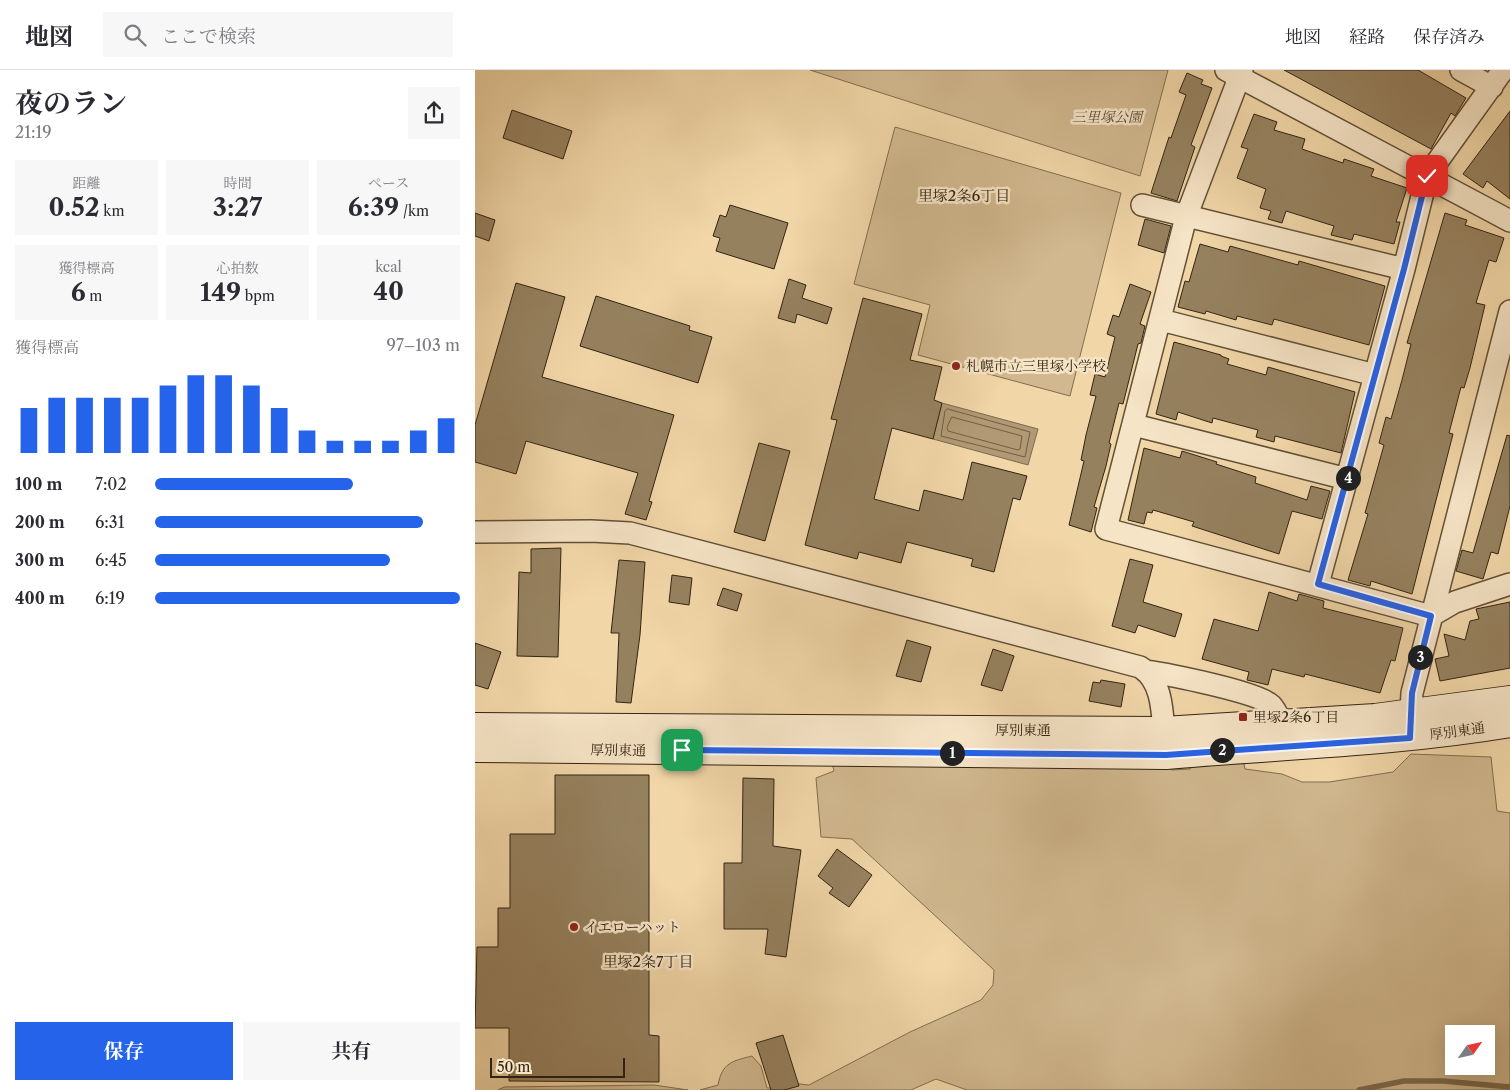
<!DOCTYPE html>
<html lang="ja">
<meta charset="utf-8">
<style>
body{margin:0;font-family:"Libre Caslon Text","Noto Serif JP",serif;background:#f7f7f7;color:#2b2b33;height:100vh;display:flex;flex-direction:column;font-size:19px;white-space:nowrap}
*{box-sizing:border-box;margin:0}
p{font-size:16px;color:#7c7c81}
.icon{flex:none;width:28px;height:28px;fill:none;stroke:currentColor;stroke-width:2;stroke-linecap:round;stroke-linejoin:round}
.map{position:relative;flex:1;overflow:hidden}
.side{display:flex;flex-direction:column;background:#fff;width:475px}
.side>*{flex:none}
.needle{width:32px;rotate:56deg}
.fabs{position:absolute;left:970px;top:955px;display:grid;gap:10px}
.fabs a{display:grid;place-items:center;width:50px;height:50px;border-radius:0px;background:#fff;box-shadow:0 5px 20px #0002;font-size:25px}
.scale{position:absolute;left:15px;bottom:12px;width:135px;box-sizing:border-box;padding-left:5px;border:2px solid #332412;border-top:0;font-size:14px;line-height:18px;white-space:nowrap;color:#332412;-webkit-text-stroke:4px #f6e4c6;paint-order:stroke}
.pin{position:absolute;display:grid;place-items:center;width:42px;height:42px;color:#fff;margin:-21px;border-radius:10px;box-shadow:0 2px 8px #0006}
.km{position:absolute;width:25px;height:25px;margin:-12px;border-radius:50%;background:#222;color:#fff;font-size:14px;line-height:25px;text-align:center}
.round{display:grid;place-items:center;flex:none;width:52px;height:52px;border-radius:0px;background:#f7f7f7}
.head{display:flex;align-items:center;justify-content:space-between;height:85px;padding:0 15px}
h1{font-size:28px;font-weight:700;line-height:38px}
.metrics{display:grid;grid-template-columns:repeat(3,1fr);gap:8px;height:85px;padding:5px 15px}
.metrics div{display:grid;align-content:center;border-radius:0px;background:#f7f7f7;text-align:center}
.metrics b{font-size:25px;font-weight:700}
.metrics small{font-size:14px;font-weight:400}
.metrics p{font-size:14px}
.chart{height:140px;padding:10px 15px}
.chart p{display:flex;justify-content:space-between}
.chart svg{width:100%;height:90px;margin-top:5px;stroke:#2563eb;stroke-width:6}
.cta{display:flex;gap:10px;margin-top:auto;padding:10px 15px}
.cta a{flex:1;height:58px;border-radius:0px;background:#2563eb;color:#fff;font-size:20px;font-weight:700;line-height:58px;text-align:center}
.cta a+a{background:#f7f7f7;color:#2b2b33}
ul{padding:0 15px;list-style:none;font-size:16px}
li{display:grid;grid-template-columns:80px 60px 1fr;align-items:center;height:38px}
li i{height:12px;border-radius:6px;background:#2563eb}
header{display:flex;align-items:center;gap:30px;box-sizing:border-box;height:70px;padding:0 25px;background:#fff;border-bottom:1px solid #e1e1e2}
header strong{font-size:24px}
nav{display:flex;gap:28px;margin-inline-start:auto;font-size:18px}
.search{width:350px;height:45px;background:#f7f7f7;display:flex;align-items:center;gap:12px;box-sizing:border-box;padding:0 18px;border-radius:0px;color:#7c7c81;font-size:19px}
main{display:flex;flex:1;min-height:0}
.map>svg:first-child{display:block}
.green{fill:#d1b88e;stroke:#826e50;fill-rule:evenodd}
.water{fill:#b09974;stroke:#7e6a4d}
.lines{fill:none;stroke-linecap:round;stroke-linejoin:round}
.shore{stroke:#725e43;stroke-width:1}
.stream{stroke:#7e6a4d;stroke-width:5.5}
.building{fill:#96815f;stroke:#332412}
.street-casing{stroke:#625037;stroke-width:24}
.secondary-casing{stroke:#332412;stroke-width:30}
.street{stroke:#f6e4c6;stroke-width:21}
.secondary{stroke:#f6e4c6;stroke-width:28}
.route-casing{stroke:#fff;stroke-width:10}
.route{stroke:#2563eb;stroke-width:6}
.poi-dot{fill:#8f2418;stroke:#f6e4c6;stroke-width:2}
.labels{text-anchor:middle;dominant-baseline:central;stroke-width:5;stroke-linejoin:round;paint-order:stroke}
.park-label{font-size:14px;font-style:italic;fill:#5a4931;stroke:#f6e4c6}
.poi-label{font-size:14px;fill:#332412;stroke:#f6e4c6;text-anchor:start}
.street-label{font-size:14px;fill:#332412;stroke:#f6e4c6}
.neighbourhood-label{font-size:15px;fill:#332412;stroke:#f6e4c6}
</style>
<header>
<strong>地図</strong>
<div class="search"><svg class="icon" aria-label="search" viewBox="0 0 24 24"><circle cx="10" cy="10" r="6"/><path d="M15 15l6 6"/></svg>ここで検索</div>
<nav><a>地図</a><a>経路</a><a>保存済み</a></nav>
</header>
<main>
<section class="side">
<div class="head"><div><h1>夜のラン</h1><p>21:19</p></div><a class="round"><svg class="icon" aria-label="share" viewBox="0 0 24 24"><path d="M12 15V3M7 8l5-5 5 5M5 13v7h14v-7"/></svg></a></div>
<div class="metrics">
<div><p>距離</p><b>0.52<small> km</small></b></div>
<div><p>時間</p><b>3:27</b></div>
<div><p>ペース</p><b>6:39<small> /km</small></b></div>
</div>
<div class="metrics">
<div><p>獲得標高</p><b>6<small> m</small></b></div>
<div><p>心拍数</p><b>149<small> bpm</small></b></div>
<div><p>kcal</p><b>40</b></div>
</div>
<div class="chart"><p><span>獲得標高</span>97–103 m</p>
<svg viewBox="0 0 160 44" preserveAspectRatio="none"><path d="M5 44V22M15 44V17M25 44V17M35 44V17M45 44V17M55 44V11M65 44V6M75 44V6M85 44V11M95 44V22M105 44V33M115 44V38M125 44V38M135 44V38M145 44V33M155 44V27"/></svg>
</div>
<ul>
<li><b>100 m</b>7:02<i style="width:65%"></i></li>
<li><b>200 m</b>6:31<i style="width:88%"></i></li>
<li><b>300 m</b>6:45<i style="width:77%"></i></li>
<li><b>400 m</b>6:19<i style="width:100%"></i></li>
</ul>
<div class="cta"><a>保存</a><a>共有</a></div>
</section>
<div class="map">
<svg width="1035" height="1020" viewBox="0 0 1035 1020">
<rect width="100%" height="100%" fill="#f1d6a7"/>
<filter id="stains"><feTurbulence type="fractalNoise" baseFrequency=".004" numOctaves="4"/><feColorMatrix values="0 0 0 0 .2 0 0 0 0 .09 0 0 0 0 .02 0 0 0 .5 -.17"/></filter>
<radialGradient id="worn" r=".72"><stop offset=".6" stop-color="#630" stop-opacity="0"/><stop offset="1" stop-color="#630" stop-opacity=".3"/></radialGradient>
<!-- green -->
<path class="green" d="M335,0H693L665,106Z
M420,57L646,123L595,326L443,285L455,235L379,214Z
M936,684L1016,687L1022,741L1035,743V1020H492L461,1009L436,1020H225L243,1015C247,993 257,991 277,986L286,996L292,1018H308L315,1013L334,1015L435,962L506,930L518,915L519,900L377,769L346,767L341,708L359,701L357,693L690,695L697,700L715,699L720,690L768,689L770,699L807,704L827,712H854L918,702ZM979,964H1011V996H979Z
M179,1015L213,1020H23L29,1017Z"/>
<!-- water -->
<path class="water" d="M467,333L563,359L553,395L458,369Z"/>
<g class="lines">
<!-- shore -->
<path class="shore" d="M473,339L555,362L550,387L466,366L470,341Z
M477,347L547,366L545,379L543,380L473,361L472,358Z"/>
<!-- stream -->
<path class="stream" d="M884,1020L929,1011H968L1035,1017"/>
</g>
<!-- building -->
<path class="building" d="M809,0H943L991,28L980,46L976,43L956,79Z
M712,3L728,10L726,14L737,18L716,75L720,77L702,131L676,123L694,67L696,68L711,25L704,22Z
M37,40L97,61L88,89L28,68Z
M1035,41V129L1012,111L1008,118L988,104Z
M779,44L802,52L799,60L830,69L827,79L868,93L869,89L899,99L896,106L932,118L921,152H925L919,174L879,164L877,170L856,165L859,156L811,141L807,153L793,149L796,141L785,138L791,119L762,108L773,79L766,77Z
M255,135L313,153L299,199L241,181L245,168L238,166L245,145L251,147Z
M0,143L20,150L14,171L0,166Z
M970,143L992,150L990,155L1029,168L1021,192L1014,190L1001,233L1010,235L995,298L989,318L986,317L974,363L978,364L937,524L896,511L895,516L873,510L893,444L890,443L909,375L904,373L911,347L916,349L927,310L936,274L932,273Z
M670,149L696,156L689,183L663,175Z
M725,174L753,182L755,176L823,195L824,191L910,216L894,275L799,249L797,255L762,246L761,250L731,241L730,244L703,237L710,211L714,212Z
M314,209L331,215L327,228L357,238L352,254L322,244L320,253L303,248Z
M41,213L90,227L67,307L199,345L174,431L177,432L171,450L150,444L163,403L51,371L41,404L0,392V355Z
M655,214L676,222L665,254L670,256L666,273L663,274L648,334L644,333L634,373L636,374L631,396L619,437L622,438L616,462L594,455L609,391L606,390L611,365L621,326L615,325L620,304L630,307L640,267L632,264L638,245L644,247Z
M121,226L215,256L214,260L237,267L223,313L105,276Z
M388,228L447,244L435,290L467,297L459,330L467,333L458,369L417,358L399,429L444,441L449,420L488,430L497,392L552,406L545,430L538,428L519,502L496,496L498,489L432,472L426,493L384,482L382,489L330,475L362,350L356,349Z
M699,272L746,285V286L754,289L752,294L791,305L793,297L880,322L866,383L800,366L799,372L781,367L783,360L738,348L737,353L703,342L701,350L681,344Z
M1032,365L1035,366V436L1023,484L1016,482L1008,509L981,501L987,480L998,483Z
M284,373L315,381L290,471L259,462Z
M669,378L705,388L707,381L742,392L741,394L781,407L780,413L832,430L836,416L855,421L847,449L817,441L804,484L717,456L719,452L678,440L677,443L672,442L669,454L653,450Z
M86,478L83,587L42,586L44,502L56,503V479Z
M655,489L678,495L668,532L707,544L700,567L663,555L660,563L637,556Z
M144,490L170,492L165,565L156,633L141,632L144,563H136Z
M197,505L217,508L214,535L194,532Z
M248,518L267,524L262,541L242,535Z
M794,522L822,531L824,524L849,531L848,538L928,558L920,591L916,590L905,623L830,604L829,607L797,599L793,615L772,610L774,602L727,589L739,549L783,561Z
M1035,532V598L965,611L960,589L974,586L969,564L990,570L995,551L1004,549L1001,539Z
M432,570L456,577L446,612L421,606Z
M0,573L26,582L13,619L0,615Z
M518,579L539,586L527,621L506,615Z
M626,610L650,614L646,637L614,631L618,612L625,613Z
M80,705H174V965L184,966V1012L34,1011V958H0L2,877H23V838H35V764H80Z
M268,708L299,709L298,776L326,780L311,887L290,884L293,859H249V793H267Z
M362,779L397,805L374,837L354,823L358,818L343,806Z
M308,965L324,1016L309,1020H296L281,973Z"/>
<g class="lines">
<!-- street casing -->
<g class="street-casing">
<path id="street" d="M751,0L1035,151
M767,0L711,147L631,459L956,546L980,532L1035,514
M986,0L1017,17
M667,135L929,199
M686,250L900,305
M659,355L872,409
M0,462L116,461L155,463L665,597C690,612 687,649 690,674
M843,514L929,199L952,106L1028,0
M670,601C692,604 783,622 796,635C801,640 804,649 808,655
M935,659L937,623L1035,241"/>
</g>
<!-- secondary casing -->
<g class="secondary-casing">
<path id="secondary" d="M0,657L688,661L900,648L1035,630
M0,678L691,685C806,675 921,672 1035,653"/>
</g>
<!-- street -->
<use href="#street" class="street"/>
<!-- secondary -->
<use href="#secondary" class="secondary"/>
</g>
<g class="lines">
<!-- route casing -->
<g class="route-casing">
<path id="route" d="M207,680L691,685L935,668L937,623L956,546L843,514L929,199L952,106"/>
</g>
<!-- route -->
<use href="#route" class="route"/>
</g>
<!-- markers -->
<g class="poi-dot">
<circle cx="481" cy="296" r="5"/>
<rect x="763" y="642" width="10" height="10" rx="2.5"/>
<circle cx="99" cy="857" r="5"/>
</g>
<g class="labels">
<!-- park labels -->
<g class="park-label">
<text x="632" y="47">三里塚公園</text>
</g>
<!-- poi labels -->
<g class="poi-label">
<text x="491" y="296">札幌市立三里塚小学校</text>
<text x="778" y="647">里塚2条6丁目</text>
<text x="109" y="857">イエローハット</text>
</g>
<!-- street labels -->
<g class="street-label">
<text x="548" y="660">厚別東通</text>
<text transform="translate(982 661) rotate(-8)">厚別東通</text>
<text transform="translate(143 680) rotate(1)">厚別東通</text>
</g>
<!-- neighbourhood labels -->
<g class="neighbourhood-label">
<text x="489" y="125">里塚2条6丁目</text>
<text x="173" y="891">里塚2条7丁目</text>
</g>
</g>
<rect width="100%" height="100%" filter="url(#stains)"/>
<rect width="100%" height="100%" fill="url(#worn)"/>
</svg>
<div class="fabs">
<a><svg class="needle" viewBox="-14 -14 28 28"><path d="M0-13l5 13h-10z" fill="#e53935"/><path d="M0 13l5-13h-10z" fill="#7c7c81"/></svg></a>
</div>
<div class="scale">50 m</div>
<div class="pin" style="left:207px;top:680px;background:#1e9e55"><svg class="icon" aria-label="arrive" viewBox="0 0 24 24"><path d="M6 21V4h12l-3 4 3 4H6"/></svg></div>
<div class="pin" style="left:952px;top:106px;background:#d93025"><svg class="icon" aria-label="check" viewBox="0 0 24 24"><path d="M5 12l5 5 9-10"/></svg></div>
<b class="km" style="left:477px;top:683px">1</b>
<b class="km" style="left:747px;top:680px">2</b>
<b class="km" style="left:945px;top:587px">3</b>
<b class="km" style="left:873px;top:408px">4</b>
</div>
</main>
